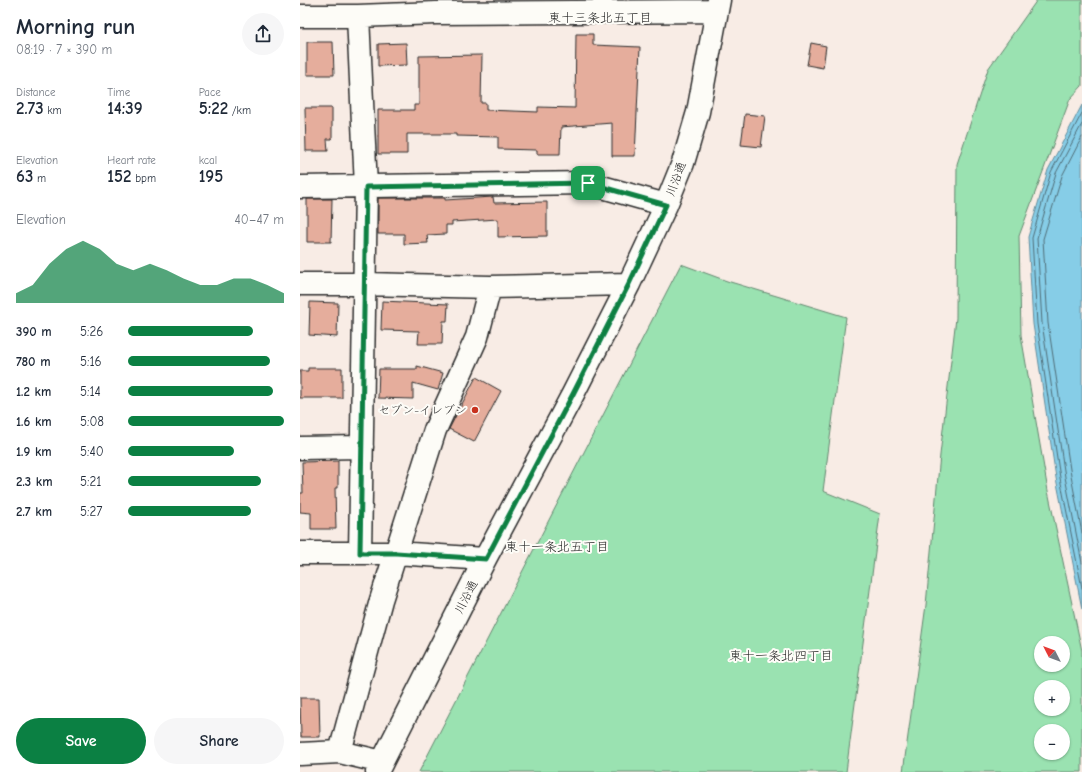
<!DOCTYPE html>
<meta charset="utf-8">
<style>
body{margin:0;font-family:"Comic Neue","Klee One",sans-serif;background:#f6f6f7;color:#1f2937;height:100vh;display:flex;flex-direction:column;font-size:15px;white-space:nowrap}
*{box-sizing:border-box;margin:0}
p{font-size:13px;color:#747a83}
.icon{flex:none;width:22px;height:22px;fill:none;stroke:currentColor;stroke-width:2;stroke-linecap:round;stroke-linejoin:round}
.map{position:relative;flex:1;overflow:hidden}
.side{display:flex;flex-direction:column;background:#fff;width:300px}
.side>*{flex:none}
.needle{width:26px;rotate:312deg}
.controls{position:absolute;left:734px;top:636px;display:grid;gap:8px}
.controls a{display:grid;place-items:center;width:36px;height:36px;border-radius:50%;background:#fff;box-shadow:0 1px 3px #0004;font-size:20px}
.pin{position:absolute;display:grid;place-items:center;width:34px;height:34px;color:#fff;margin:-17px;border-radius:8px;box-shadow:0 2px 6px #0006}
.round{display:grid;place-items:center;flex:none;width:42px;height:42px;border-radius:21px;background:#f6f6f7}
.overview{display:flex;align-items:center;justify-content:space-between;height:68px;padding:0 16px}
h1{font-size:22px;font-weight:700;line-height:30px}
.stats{display:grid;grid-template-columns:repeat(3,1fr);gap:6px;height:68px;padding:4px 16px}
.stats div{display:grid;align-content:center}
.stats b{font-size:17px;font-weight:700}
.stats small{font-size:11px;font-weight:400}
.stats p{font-size:11px}
.chart{height:112px;padding:8px 16px}
.chart p{display:flex;justify-content:space-between}
.chart svg{width:100%;height:72px;margin-top:4px;fill:#0b8043;opacity:.7}
.action{display:flex;gap:8px;margin-top:auto;padding:8px 16px}
.action a{flex:1;height:46px;border-radius:24px;background:#0b8043;color:#fff;font-size:16px;font-weight:700;line-height:46px;text-align:center}
.action a+a{background:#f6f6f7;color:#1f2937}
ul{padding:0 16px;list-style:none;font-size:13px}
li{display:grid;grid-template-columns:64px 48px 1fr;align-items:center;height:30px}
li i{height:10px;border-radius:5px;background:#0b8043}
main{display:flex;flex:1;min-height:0}
.map>svg:first-child{display:block}
.green{fill:#9ae2b1;stroke:#62866e;fill-rule:evenodd}
.water{fill:#86cde7;stroke:#628c9c}
.lines{fill:none;stroke-linecap:round;stroke-linejoin:round}
.shore{stroke:#4f6c76;stroke-width:1}
.building{fill:#e5ad9c;stroke:#2b2b2b}
.minor-casing{stroke:#2b2b2b;stroke-width:25}
.minor{stroke:#fdfcf7;stroke-width:22}
.route-casing{stroke:#fff;stroke-width:8}
.route{stroke:#0b8043;stroke-width:5}
.poi-dot{fill:#c8321e;stroke:#fdfcf7;stroke-width:1.5}
.labels{text-anchor:middle;dominant-baseline:central;stroke-width:4;stroke-linejoin:round;paint-order:stroke}
.street-label{font-size:12px;fill:#2b2b2b;stroke:#fdfcf7}
.poi-label{font-size:12px;fill:#2b2b2b;stroke:#fdfcf7;text-anchor:end}
.neighbourhood-label{font-size:13px;fill:#2b2b2b;stroke:#fdfcf7}
</style>
<main>
<section class="side">
<div class="overview"><div><h1>Morning run</h1><p>08:19 · 7 × 390 m</p></div><a class="round"><svg class="icon" aria-label="share" viewBox="0 0 24 24"><path d="M12 15V3M7 8l5-5 5 5M5 13v7h14v-7"/></svg></a></div>
<div class="stats">
<div><p>Distance</p><b>2.73<small> km</small></b></div>
<div><p>Time</p><b>14:39</b></div>
<div><p>Pace</p><b>5:22<small> /km</small></b></div>
</div>
<div class="stats">
<div><p>Elevation</p><b>63<small> m</small></b></div>
<div><p>Heart rate</p><b>152<small> bpm</small></b></div>
<div><p>kcal</p><b>195</b></div>
</div>
<div class="chart"><p><span>Elevation</span>40–47 m</p>
<svg viewBox="0 0 160 44" preserveAspectRatio="none"><path d="M0 44V38L10 33L20 20L30 11L40 6L50 11L60 20L70 24L80 20L90 24L100 29L110 33L120 33L130 29L140 29L150 33L160 38V44z"/></svg>
</div>
<ul>
<li><b>390 m</b>5:26<i style="width:80%"></i></li>
<li><b>780 m</b>5:16<i style="width:91%"></i></li>
<li><b>1.2 km</b>5:14<i style="width:93%"></i></li>
<li><b>1.6 km</b>5:08<i style="width:100%"></i></li>
<li><b>1.9 km</b>5:40<i style="width:68%"></i></li>
<li><b>2.3 km</b>5:21<i style="width:85%"></i></li>
<li><b>2.7 km</b>5:27<i style="width:79%"></i></li>
</ul>
<div class="action"><a>Save</a><a>Share</a></div>
</section>
<div class="map">
<svg width="782" height="772" viewBox="0 0 782 772">
<rect width="100%" height="100%" fill="#f8ece5"/>
<filter id="ink" filterUnits="userSpaceOnUse"><feTurbulence type="fractalNoise" baseFrequency=".025" numOctaves="2"/><feDisplacementMap in="SourceGraphic" scale="8" xChannelSelector="R" yChannelSelector="G"/><feConvolveMatrix kernelMatrix="1 2 1 2 8 2 1 2 1" color-interpolation-filters="sRGB"/></filter>
<g filter="url(#ink)">
<!-- green -->
<path class="green" d="M737,0H782V86L770,99L719,236L721,335L748,491L782,651V772H603L626,605L640,455L656,318L657,164L688,69ZM741,643H763V665H741ZM741,687H763V709H741ZM741,731H763V753H741Z
M381,264L427,281L546,317L523,491L580,514L546,772H119Z"/>
<!-- water -->
<path class="water" d="M782,105V609L756,478L733,324L728,237L748,170Z"/>
<g class="lines">
<!-- shore -->
<path class="shore" d="M782,113L751,172L732,238L737,324L760,478L782,588
M782,124L756,173L737,238L742,323L765,477L782,563
M782,137L762,176L743,239L748,323L771,476L782,533"/>
</g>
<!-- building -->
<path class="building" d="M276,34H293V45L340,47L335,156H312V123L261,127L260,154H237V150L198,149V137L156,136V134H107V154H78V110H114V105H119V56L182,55L181,103H186V110L238,112V107L275,108Z
M7,42H33L34,75H7Z
M106,43L107,65L78,66V44Z
M511,43L526,46L523,68L507,65Z
M5,108H32V139H27L28,151H6Z
M445,114L465,116L461,147L441,145Z
M193,197L194,203L247,202V236L198,237V219L152,222V225H146V234L127,235L128,243L104,244V234H78V198H145V200Z
M7,199H32L31,242H7Z
M82,301L148,304L147,321H143L142,344H118L119,331L81,330Z
M10,302L38,303L37,337L9,335Z
M117,366L143,373L138,390L113,383V399L78,398L79,369H117Z
M8,368H42V398H0V371H8Z
M176,377L201,391L174,442L149,429Z
M38,461V488H35L36,529H11V513L0,512V493H3L2,462Z
M0,698H19L20,737H1Z"/>
<g class="lines">
<!-- minor casing -->
<g class="minor-casing">
<path id="minor" d="M0,16H58L136,13L417,11
M58,16L66,187L60,553
M0,187L288,183L366,205
M0,284H65L190,287L329,284
M0,448L62,447
M0,553H96L185,559
M40,752L81,600L135,430L177,337L190,287
M0,754L40,752L82,762
M77,772L185,559L273,394L329,284L366,205L383,163L398,112L419,0"/>
</g>
<!-- minor -->
<use href="#minor" class="minor"/>
</g>
</g>
<g class="lines" filter="url(#ink)">
<!-- route casing -->
<g class="route-casing">
<path id="route" d="M288,183L366,205L329,284L273,394L186,559L96,553H60L66,187Z"/>
</g>
<!-- route -->
<use href="#route" class="route"/>
</g>
<!-- markers -->
<circle class="poi-dot" cx="175" cy="410" r="4"/>
<g class="labels">
<!-- street labels -->
<g class="street-label">
<text transform="translate(376 179) rotate(-70)">川沿通</text>
<text transform="translate(166 597) rotate(-63)">川沿通</text>
</g>
<!-- poi labels -->
<g class="poi-label">
<text x="167" y="410">セブン-イレブン</text>
</g>
<!-- neighbourhood labels -->
<g class="neighbourhood-label">
<text x="300" y="17">東十三条北五丁目</text>
<text x="257" y="546">東十一条北五丁目</text>
<text x="481" y="655">東十一条北四丁目</text>
</g>
</g>
</svg>
<div class="controls">
<a><svg class="needle" viewBox="-14 -14 28 28"><path d="M0-13l5 13h-10z" fill="#e53935"/><path d="M0 13l5-13h-10z" fill="#747a83"/></svg></a>
<a>+</a>
<a>−</a>
</div>
<div class="pin" style="left:288px;top:183px;background:#1e9e55"><svg class="icon" aria-label="arrive" viewBox="0 0 24 24"><path d="M6 21V4h12l-3 4 3 4H6"/></svg></div>
</div>
</main>
